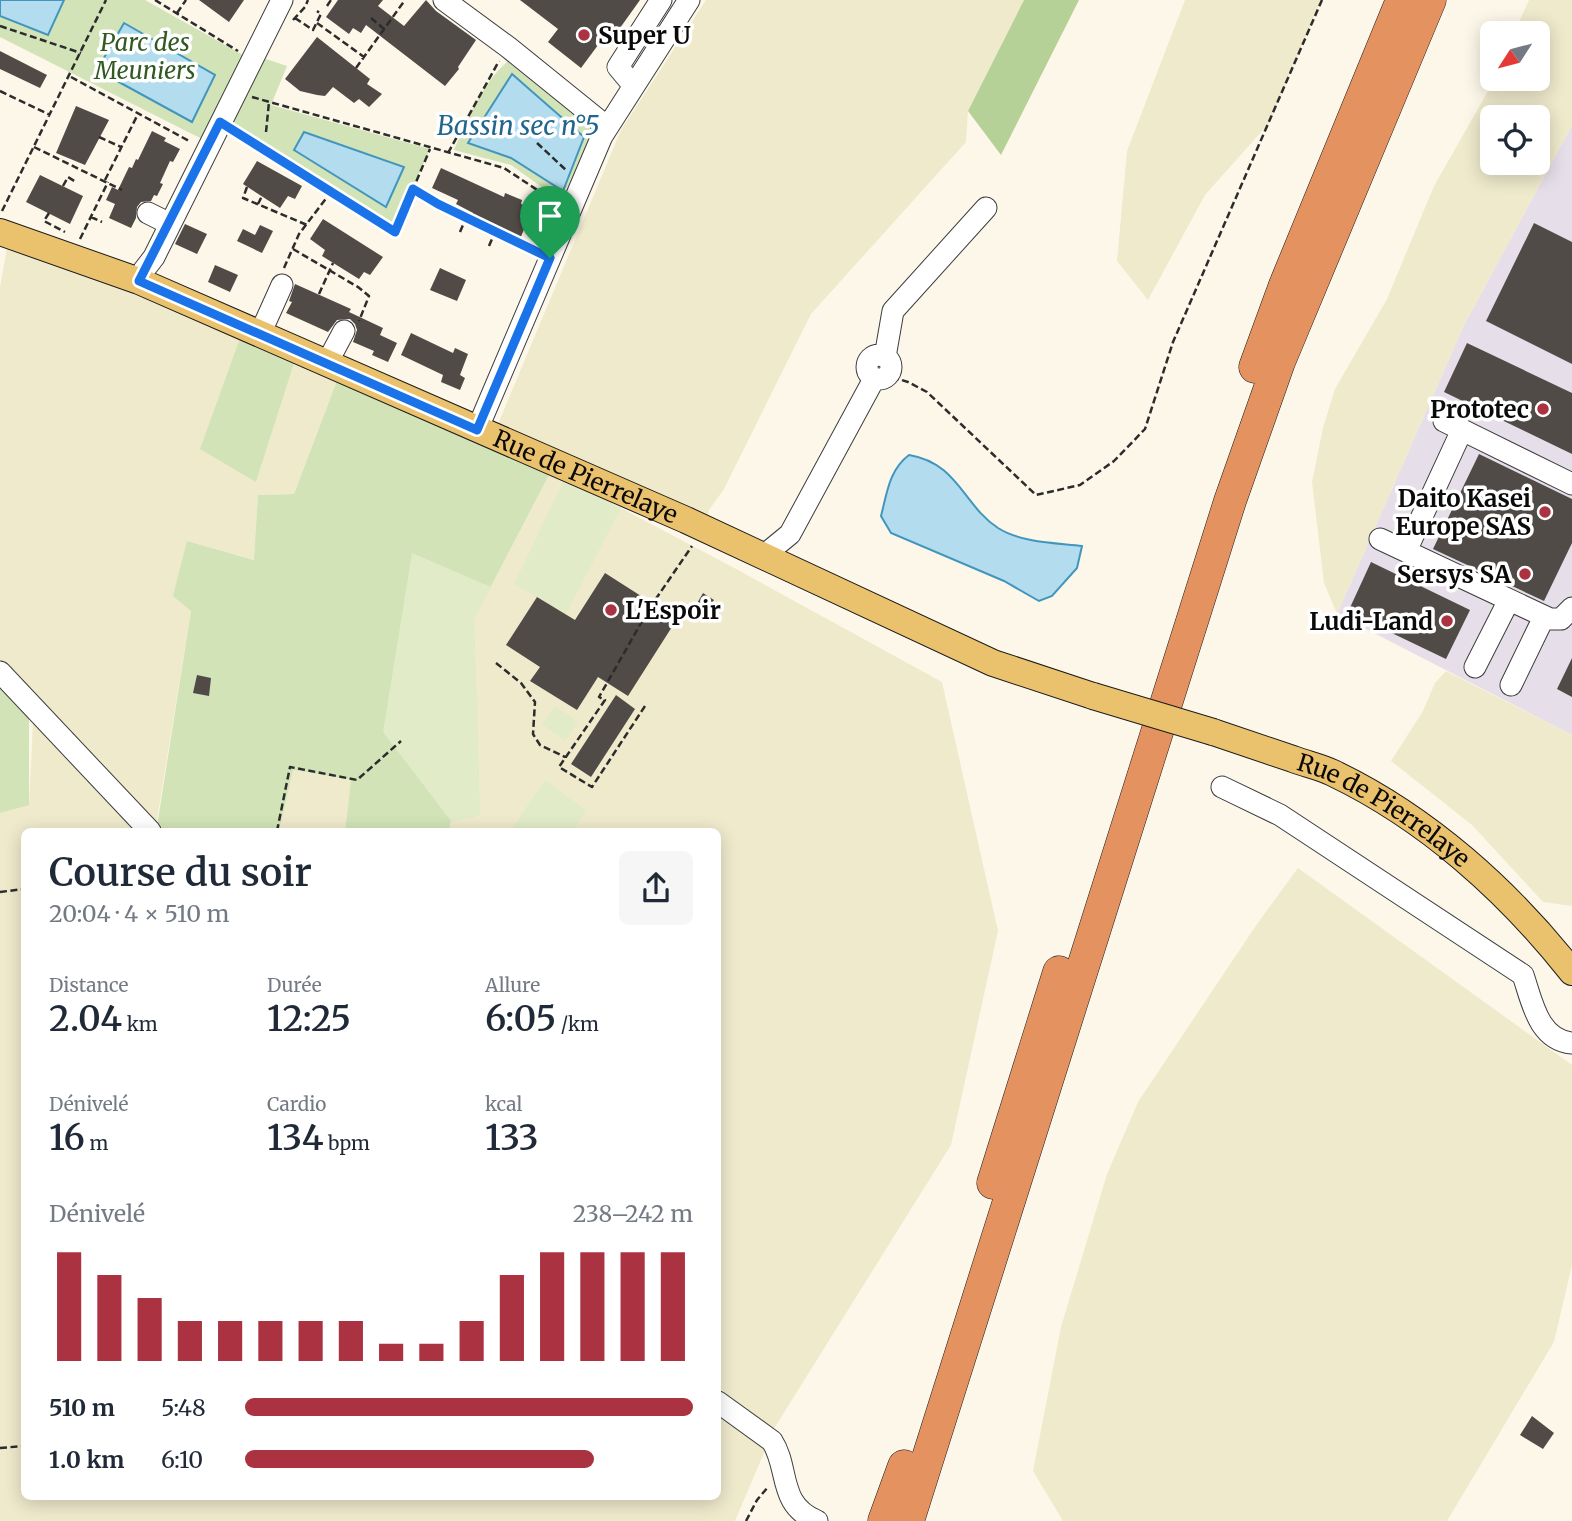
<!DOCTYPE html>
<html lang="fr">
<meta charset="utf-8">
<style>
body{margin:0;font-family:Merriweather,serif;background:#f6f6f7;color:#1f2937;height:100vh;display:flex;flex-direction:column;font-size:26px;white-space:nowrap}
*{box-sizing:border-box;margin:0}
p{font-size:23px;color:#747a83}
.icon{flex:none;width:38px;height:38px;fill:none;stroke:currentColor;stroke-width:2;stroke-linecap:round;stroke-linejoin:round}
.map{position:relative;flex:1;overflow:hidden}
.panel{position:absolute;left:21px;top:828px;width:700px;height:672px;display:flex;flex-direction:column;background:#fff;border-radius:10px;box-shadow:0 4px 18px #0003}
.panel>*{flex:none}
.needle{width:46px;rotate:234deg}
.buttons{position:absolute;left:1480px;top:21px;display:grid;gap:14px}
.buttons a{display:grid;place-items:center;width:70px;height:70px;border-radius:10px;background:#fff;box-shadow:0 4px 18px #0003;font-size:35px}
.pin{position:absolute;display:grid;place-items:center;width:60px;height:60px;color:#fff;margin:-72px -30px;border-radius:50% 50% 50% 0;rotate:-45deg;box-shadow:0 0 7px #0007}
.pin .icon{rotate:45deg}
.round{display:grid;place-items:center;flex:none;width:74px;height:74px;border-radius:10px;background:#f6f6f7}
.summary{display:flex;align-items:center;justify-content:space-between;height:119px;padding:0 28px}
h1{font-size:38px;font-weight:600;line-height:52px}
.stats{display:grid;grid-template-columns:repeat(3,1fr);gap:10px;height:119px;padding:7px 28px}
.stats div{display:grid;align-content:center}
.stats b{font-size:35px;font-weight:600}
.stats small{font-size:19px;font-weight:400}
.stats p{font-size:19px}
.chart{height:196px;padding:14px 28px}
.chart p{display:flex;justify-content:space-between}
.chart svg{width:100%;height:126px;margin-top:7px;stroke:#aa3241;stroke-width:6}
ul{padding:0 28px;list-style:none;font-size:23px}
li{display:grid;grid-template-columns:112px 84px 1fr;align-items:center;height:52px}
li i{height:18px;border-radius:9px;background:#aa3241}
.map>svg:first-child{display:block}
.industrial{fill:#e6dee8}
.farmland{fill:#efeacc;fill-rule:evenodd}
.green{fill:#d1e3b7}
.forest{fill:#b6d198}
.pitch{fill:#e1ebc8}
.water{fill:#b3ddee;stroke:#4296bd;stroke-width:2}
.building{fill:#514b48}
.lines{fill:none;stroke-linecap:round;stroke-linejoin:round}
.minor-casing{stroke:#3d3d3d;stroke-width:23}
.major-casing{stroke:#1b1b1b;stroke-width:28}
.highway-casing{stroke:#1b1b1b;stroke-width:33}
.path{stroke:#2c2c2c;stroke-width:2.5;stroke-dasharray:7 3.5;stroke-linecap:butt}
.minor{stroke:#fff;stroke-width:21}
.major{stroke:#eac16c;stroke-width:26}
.highway{stroke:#e4925f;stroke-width:32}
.major-bridge-casing{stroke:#1b1b1b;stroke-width:28;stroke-linecap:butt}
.major-bridge{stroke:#eac16c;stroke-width:26}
.route-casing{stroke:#fff;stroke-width:14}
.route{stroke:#1a73e8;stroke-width:9}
.poi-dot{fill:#aa3241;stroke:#fff;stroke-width:2.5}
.labels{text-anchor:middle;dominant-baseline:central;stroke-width:7;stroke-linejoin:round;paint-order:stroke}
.poi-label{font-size:24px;font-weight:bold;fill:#0a0a0a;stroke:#fff;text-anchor:end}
.park-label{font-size:24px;font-style:italic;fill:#325922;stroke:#fff}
.street-label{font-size:24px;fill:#0a0a0a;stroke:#fff}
.water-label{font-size:26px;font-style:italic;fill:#22668d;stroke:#fff}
</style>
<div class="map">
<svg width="1572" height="1521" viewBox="0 0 1572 1521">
<rect width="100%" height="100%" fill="#fdf7e9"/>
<!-- industrial -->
<path class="industrial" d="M1572,125V735L1337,614L1463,327Z"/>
<!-- farmland -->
<path class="farmland" d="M706,0H1024L968,111L966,142L811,314L724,489L709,510L707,520L498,424L621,130Z
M1185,0H1321L1270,122L1205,195L1148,300L1117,261L1127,151Z
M1529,0H1572V125L1463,327L1337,614L1324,583L1312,482L1323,428L1335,389L1387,299L1434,186L1495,79H1538V33H1514ZM1493,117H1538V163H1493Z
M10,231L243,330L256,482L298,351L341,370L294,494L258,495L255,560L187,541L191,611L156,826L0,672V287Z
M551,471L738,570L942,682L998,931L951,1145L775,1427L735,1521H0V813L29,804L33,721L136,831H24V1496H718V831H449L451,821L480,814L474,619Z
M1446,671L1572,735V906L1543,902L1472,825L1391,761L1423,711L1435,683Z
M292,770L351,780L345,831H279Z
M1298,868L1572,1065V1265L1554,1342L1447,1521H1063L1033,1471L1061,1327L1107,1174L1138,1102L1257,924Z"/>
<!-- green -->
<path class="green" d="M0,0H145L243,55L202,139L0,37Z
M257,56L287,66L271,105L430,149L394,230L226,126Z
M507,62H511L593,128C600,155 573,180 557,198L511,165L454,150C467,120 482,84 507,62Z
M243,330L298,351L256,482L200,449Z
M341,370L551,471L474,619L480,815L451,821L449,831H345L351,780L293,770L279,831H151L157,826L191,611L173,596L187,541L254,560L258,495L294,494Z
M0,672L29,715V805L0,813Z"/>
<!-- forest -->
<path class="forest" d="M1024,0H1079L1001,155L968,111Z"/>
<!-- pitch -->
<path class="pitch" d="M564,480L621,508L566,614L514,584Z
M412,553L491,587L474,619L480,815L451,821L383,732Z
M555,706L578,722L565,741L542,724Z
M545,780L586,810L573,831H510Z"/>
<!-- water -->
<path class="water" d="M0,0H64L48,35L0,16Z
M124,23L215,75L192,122L97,70Z
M512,74L584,137L563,191L511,158L468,143Z
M304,132L404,167L386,207L294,150Z
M909,455C958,463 963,505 998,528C1022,543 1056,543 1082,546L1077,568L1052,596L1039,601L1004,581L891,533L881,516C887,493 889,470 909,455Z"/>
<!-- building -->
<path class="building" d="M199,0H244L229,22Z
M338,0H383L378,6L404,26L426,0L436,11L476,40L458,67L459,69L445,86L366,25L361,33L353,28L349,34L326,17Z
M520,0H640L610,42L604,37L581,68L548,42L558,29Z
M317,37L370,79L367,84L382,94L369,107L359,99L354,103L333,87L325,96L317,95L300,91L285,79Z
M0,51L47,75L40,88L0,69Z
M76,106L109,120L85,165L56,153Z
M152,131L166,138L164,141L180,149L173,162L170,161L160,183L163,184L157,196L154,195L151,201L141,202L137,207L136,218L131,228L109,218L115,204L106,200L112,187L118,190L129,167L132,168L136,159L138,160Z
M257,161L302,186L295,199L288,196L280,208L243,184Z
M441,168L504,197L505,193L522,200L521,204L533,208L520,239L470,218L473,213L456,204L458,200L432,188Z
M40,175L83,196L70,224L26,202Z
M323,219L383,257L370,275L364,272L359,279L322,256L325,250L310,239Z
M1534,223L1572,242V364L1486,321Z
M185,224L207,234L197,254L175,244Z
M260,225L273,231L262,253L237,241L243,229L255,235Z
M215,265L238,275L230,292L208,282Z
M440,268L466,280L457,301L430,290Z
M295,284L351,309L349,312L383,328L380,335L397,343L388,362L372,355L374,351L353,342L357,330L355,324L350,319L337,320L328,332L286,313L292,302L289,301Z
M411,333L453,353L455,348L468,354L460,375L465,378L460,390L441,382L443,375L401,355Z
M1467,343L1572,393V454L1444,392Z
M1479,454L1572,499V543L1544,601L1433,549Z
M1371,562L1470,610L1446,659L1348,612Z
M605,573L677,619L628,696L598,677L577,710L530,681L540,667L506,645L537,597L575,620Z
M703,593L714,600L702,621L692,612Z
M1572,658V697L1557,689Z
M197,675L211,678L209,696L193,693Z
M616,695L635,709L591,777L571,764Z
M1532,1416L1554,1433L1543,1449L1520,1435Z"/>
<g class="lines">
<!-- minor casing -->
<g class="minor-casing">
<path id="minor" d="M444,0L508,47L607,127
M633,85L618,67L661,0
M148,213L170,224
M139,281L144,270L154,257L282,0
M260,334L282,285
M867 367a12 12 0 1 1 24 0a12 12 0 1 1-24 0Z
M885,357L893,311L986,208
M327,363L344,331
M1444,421L1572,484
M477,430L602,136L689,0
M1380,539L1550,619H1561L1572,608
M1406,551L1462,430
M762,557L790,534L874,379
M1475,667L1509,600
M0,672L150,831
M1511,685L1544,617
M1222,787L1280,815L1523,975C1532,1001 1538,1040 1572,1043
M718,1402L772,1441C790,1469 777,1504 817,1521"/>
</g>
<!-- major casing -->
<g class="major-casing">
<g id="major">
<path id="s1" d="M0,232L139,281L686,520L993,663L1093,696"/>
<path id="s2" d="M1213,732C1239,741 1266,750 1293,759C1306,764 1321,767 1333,773C1427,818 1508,891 1572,972"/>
</g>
</g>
<!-- highway casing -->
<g class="highway-casing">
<path id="highway" d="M1255,367L1285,285L1402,0
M993,1183L1059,972
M884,1521L904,1466
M908,1521L1230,501L1279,362L1430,0"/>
</g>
<!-- path -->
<path class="path" d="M155,0L238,51
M327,6L331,0
M177,13L186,0
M295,18L313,30L321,14L317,11
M371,18L384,29
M293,20L305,7L308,0
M317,23L364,57
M0,26L81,53
M356,68L405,0
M71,77L191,142
M0,91L50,115
M252,97L504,168L554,201
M236,132L331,192
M266,132L269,102
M99,137L121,147
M537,143L567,171
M34,147L122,190
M448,153L499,61
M105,180L138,114
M63,186L68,177L76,182
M247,187L243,198L307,225
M413,189L438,204L534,251
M258,204L262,196
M2,211L106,0
M49,213L44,221L65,232
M91,217L102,222
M460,232L466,218
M80,239L108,182
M489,246L495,232
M293,249L358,287L369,296L359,321
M284,268L299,234L331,192L395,232L430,149
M319,294L333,263
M892,377L908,382L927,392L1036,495L1080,485L1114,461L1145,429L1173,342L1322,0
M496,663L521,683L535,702L533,734L540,745L565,757
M645,706L592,787L559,767L605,700L599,697L649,609L692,546
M277,831L290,767L357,780L401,741
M0,892L24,889
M0,1448L24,1446
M746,1521L757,1500L768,1487"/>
<!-- minor -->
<use href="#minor" class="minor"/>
<!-- major -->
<use href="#major" class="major"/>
<!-- highway -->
<use href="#highway" class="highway"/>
<!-- major-bridge casing -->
<g class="major-bridge-casing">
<path id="major-bridge" d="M1093,696L1213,732"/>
</g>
<!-- major-bridge -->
<use href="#major-bridge" class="major-bridge"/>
</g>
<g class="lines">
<!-- route casing -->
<g class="route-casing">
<path id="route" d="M220,122L395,232L413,189L438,204L550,258L477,430L139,281Z"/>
</g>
<!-- route -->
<use href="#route" class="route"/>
</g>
<!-- markers -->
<g class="poi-dot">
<circle cx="584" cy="35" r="7"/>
<circle cx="1543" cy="409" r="7"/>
<circle cx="1545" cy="512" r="7"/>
<circle cx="1525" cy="574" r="7"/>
<circle cx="611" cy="610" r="7"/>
<circle cx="1447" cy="621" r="7"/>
</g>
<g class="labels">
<!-- poi labels -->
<g class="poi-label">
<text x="598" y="35" text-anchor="start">Super U</text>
<text x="1529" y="409">Prototec</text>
<text x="1531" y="498">Daito Kasei<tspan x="1531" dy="28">Europe SAS</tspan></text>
<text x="1511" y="574">Sersys SA</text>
<text x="625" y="610" text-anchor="start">L'Espoir</text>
<text x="1433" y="621">Ludi-Land</text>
</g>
<!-- park labels -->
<g class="park-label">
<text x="145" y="42">Parc des<tspan x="145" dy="28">Meuniers</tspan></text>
</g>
<!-- street labels -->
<g class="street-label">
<text stroke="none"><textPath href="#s1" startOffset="635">Rue de Pierrelaye</textPath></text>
<text stroke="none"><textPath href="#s2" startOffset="189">Rue de Pierrelaye</textPath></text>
</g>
<!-- water labels -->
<g class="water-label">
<text x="518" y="125">Bassin sec n°5</text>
</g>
</g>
</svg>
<div class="buttons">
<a><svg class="needle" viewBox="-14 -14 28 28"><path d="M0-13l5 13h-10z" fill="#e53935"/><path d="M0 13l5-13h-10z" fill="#747a83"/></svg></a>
<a><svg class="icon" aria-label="locate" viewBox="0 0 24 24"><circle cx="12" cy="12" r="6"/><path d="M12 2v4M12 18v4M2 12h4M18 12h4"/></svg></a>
</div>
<div class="pin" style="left:550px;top:258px;background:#1e9e55"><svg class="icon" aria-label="arrive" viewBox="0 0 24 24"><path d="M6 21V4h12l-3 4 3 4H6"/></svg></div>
<section class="panel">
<div class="summary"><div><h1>Course du soir</h1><p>20:04 · 4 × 510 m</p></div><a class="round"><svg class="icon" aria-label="share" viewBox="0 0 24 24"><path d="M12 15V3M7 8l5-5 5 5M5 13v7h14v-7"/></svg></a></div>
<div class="stats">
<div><p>Distance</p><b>2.04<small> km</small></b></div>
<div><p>Durée</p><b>12:25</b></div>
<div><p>Allure</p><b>6:05<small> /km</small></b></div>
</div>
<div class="stats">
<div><p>Dénivelé</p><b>16<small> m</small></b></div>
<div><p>Cardio</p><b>134<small> bpm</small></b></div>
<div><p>kcal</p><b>133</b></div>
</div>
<div class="chart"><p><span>Dénivelé</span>238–242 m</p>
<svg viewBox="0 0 160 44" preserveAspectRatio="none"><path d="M5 44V6M15 44V14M25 44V22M35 44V30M45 44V30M55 44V30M65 44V30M75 44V30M85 44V38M95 44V38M105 44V30M115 44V14M125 44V6M135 44V6M145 44V6M155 44V6"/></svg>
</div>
<ul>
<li><b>510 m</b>5:48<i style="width:100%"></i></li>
<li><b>1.0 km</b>6:10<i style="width:78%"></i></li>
</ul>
</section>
</div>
